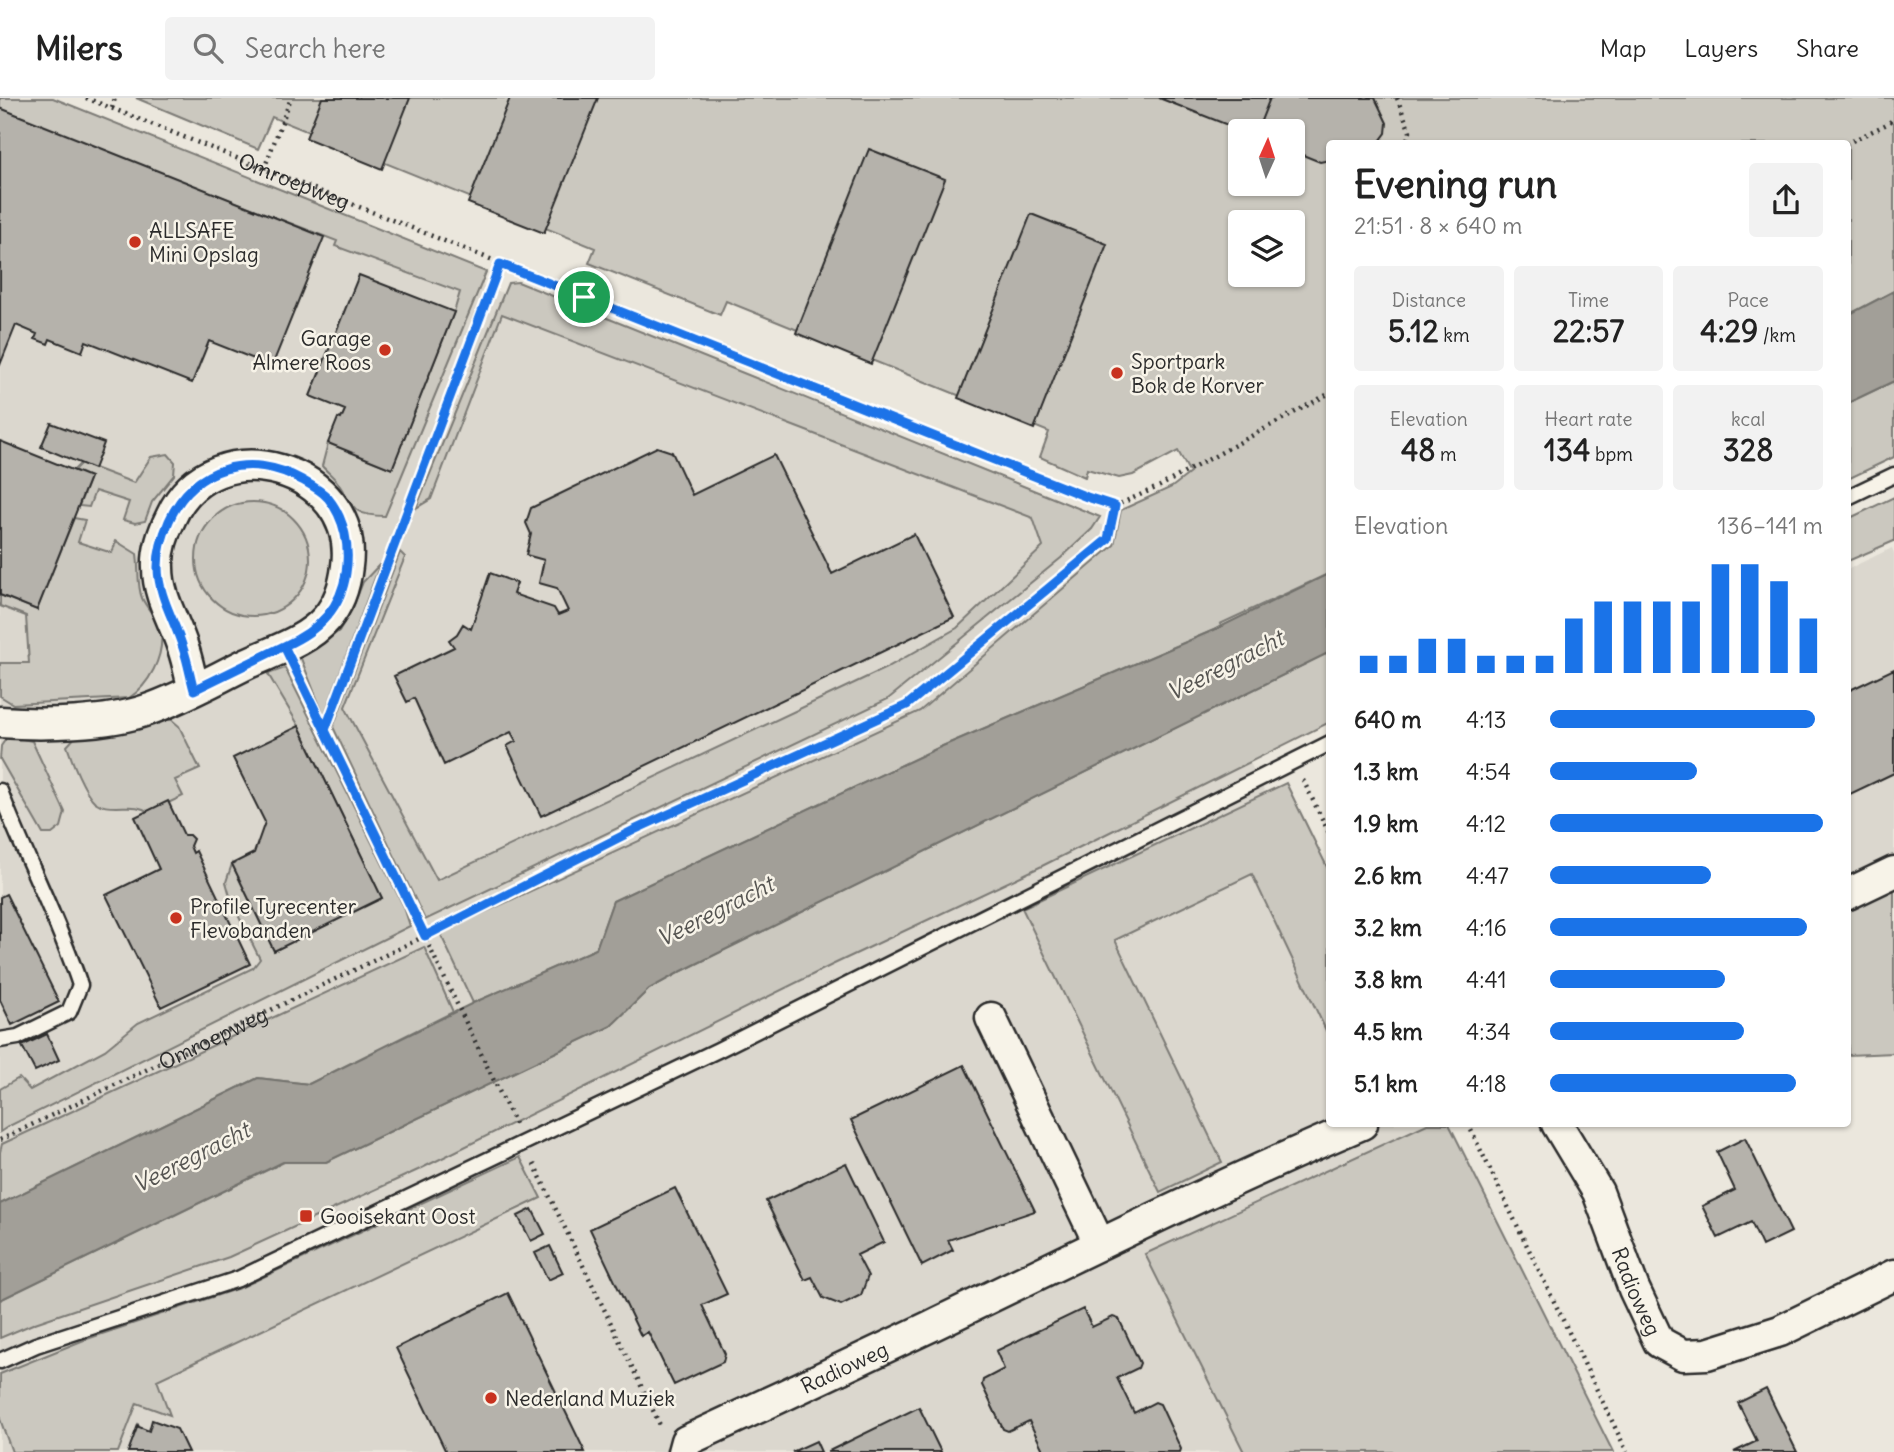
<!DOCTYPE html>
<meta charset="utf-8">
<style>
body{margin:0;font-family:Delius,sans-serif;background:#f2f2f2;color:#222;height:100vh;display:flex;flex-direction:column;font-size:26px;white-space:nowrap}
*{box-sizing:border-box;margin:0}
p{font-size:23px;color:#767676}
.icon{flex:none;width:38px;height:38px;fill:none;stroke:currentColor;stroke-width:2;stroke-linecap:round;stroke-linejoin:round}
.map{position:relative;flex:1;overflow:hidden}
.side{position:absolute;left:1326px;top:42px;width:525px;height:987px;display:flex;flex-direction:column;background:#fff;border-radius:7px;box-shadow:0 2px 5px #0004}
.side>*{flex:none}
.needle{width:46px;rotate:3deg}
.fabs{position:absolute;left:1228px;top:21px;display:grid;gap:14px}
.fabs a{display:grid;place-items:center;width:77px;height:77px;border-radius:7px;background:#fff;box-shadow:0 2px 5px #0004;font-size:35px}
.pin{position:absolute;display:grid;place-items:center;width:60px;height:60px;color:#fff;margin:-30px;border:4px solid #fff;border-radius:50%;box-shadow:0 2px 7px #0007}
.round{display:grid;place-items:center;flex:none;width:74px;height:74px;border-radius:7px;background:#f2f2f2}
.headline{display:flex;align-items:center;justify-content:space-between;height:119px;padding:0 28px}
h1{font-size:38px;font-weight:700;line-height:52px}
.stats{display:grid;grid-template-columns:repeat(3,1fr);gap:10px;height:119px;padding:7px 28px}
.stats div{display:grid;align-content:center;border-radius:7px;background:#f2f2f2;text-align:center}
.stats b{font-size:30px;font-weight:700}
.stats small{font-size:19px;font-weight:400}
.stats p{font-size:19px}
.chart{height:196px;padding:14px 28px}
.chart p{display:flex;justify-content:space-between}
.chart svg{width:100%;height:126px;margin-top:7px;stroke:#1a73e8;stroke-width:6}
ul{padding:0 28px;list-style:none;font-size:23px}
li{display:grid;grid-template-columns:112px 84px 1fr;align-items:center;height:52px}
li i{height:18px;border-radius:9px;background:#1a73e8}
header{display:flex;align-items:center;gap:42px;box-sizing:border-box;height:98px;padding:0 35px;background:#fff;border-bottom:2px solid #e0e0e0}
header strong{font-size:33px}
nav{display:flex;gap:38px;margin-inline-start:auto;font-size:24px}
.search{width:490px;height:63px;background:#f2f2f2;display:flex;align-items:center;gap:18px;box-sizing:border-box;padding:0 24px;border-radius:7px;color:#767676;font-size:26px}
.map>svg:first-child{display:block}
.built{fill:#dbd7ce}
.green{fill:#cbc8bf;stroke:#7b7a75;stroke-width:2;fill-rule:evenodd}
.water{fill:#a29f98;stroke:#72716c;stroke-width:2}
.building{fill:#b5b2ab;stroke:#2b2b2b;stroke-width:2}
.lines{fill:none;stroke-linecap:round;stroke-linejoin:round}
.lane-casing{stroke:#2b2b2b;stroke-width:19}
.street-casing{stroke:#2b2b2b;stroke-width:35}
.path{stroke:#2b2b2b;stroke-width:4.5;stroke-dasharray:2 5;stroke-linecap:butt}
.lane{stroke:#f7f3e8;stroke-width:14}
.street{stroke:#f7f3e8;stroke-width:30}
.route-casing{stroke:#fff;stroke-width:14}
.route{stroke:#1a73e8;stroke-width:9}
.poi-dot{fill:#c8321e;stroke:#f7f3e8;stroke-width:2.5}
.labels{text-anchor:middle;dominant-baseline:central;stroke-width:5;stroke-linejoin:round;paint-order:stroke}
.street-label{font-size:21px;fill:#2b2b2b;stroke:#f7f3e8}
.poi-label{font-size:21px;fill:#2b2b2b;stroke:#f7f3e8;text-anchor:start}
.water-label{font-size:23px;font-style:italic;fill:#555451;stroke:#f7f3e8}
</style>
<header>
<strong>Milers</strong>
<div class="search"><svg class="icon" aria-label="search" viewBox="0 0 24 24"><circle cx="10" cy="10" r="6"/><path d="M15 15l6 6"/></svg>Search here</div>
<nav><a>Map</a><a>Layers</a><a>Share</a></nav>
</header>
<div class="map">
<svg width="1894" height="1354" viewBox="0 0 1894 1354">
<rect width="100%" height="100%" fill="#ebe7dd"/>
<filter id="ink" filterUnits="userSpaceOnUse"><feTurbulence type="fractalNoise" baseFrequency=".0143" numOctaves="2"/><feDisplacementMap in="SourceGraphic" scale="14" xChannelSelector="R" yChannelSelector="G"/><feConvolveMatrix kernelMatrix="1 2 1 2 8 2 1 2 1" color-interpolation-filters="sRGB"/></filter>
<g filter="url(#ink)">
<!-- built -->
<path class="built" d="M0,0L1136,440L1330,822V1026H1433L1592,1354H0Z
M1892,450L1894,455V763L1848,785V471Z"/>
<!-- green -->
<path class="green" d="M0,0H53L486,174L385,418C353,418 354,410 338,385C334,379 327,374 322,368L328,345L392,371L454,214L460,194L335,148L337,143L4,15L0,16Z
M136,0H1894V193L1848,217V46H1330V475L1220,526L1221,528L1214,532L938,650L613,803L596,851L473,905L440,835L920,613L1114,447L1121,412L1172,389L1190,375L1178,353L1133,377L1119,380L1087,371L1085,379L1040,359L1049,334L726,203L720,217L589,165L595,150L272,19L258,51ZM1241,33H1293V86H1241ZM1241,124H1293V177H1241Z
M518,184L1100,419L1092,431L1061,460L888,601L425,822L333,629L400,454L405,459L345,609L437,782L886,570L957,530L1043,449L1033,420L502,216L431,401L416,410L508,185Z
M1894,283V359L1848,381V305Z
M168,356L175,364L174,377L152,404L145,423L135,425L123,422L129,404L95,393L89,409L79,408L90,379L74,372L81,365L134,385L151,359Z
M1894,399V443L1848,463V421Z
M196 461a57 57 0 1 1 114 0a57 57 0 1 1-114 0Z
M74,420L85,422L78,444L112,455L116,443L137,456C139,469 137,488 142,500C147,512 159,520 161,534C164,559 149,587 129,600L13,606L0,598V565H29L26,518L0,508V497L37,512Z
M380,466L324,618L300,558L318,548L339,533L353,509L363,484Z
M1330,554V624L1042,768L832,867L418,1072L229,1159L35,1225L0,1240V1202L284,1064H326L611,928L649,891L680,874Z
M285,570L404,809L410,828L9,1028L0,1034V991L19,980L30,992L105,952L138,925L253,870L260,861L232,805L226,784L232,766L274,853L382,800L299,628L268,576Z
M162,622H172L179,628L200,671L175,682L183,698L149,714C139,707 129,709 117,709C109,709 102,709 95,704C84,694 72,663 67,648L78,636L128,633Z
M8,638L32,643L65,714L61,729L52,736H43L0,661L1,648Z
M1286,685L1330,775V941L1252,776L1115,842L1222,1064L1160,1094L1022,810Z
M1894,783V955L1848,957V806Z
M424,849L453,914L309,986L258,980L0,1106V1054L2,1046Z
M1427,1026H1449L1613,1354H1244L1145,1156Z
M520,1059L541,1100L157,1282L170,1317L137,1305L118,1354H12L0,1321V1276L84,1242L242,1189Z"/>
<!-- water -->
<path class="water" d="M1894,193V283L1848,305V217Z
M1330,475V554L680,874L649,891L611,928L326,1064H283L0,1202V1106L258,980L309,986L473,905L596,851L613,803L938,650L1214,532Z"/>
<!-- building -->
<path class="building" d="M322,0H410L382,71L306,40Z
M510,0H598L544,135L468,105Z
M1159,0H1270L1257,33H1243Z
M1270,0H1375L1387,25L1386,35L1380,43L1374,46H1330V62L1320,64L1293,53V33H1257Z
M0,10L324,139L272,268L209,243L192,285L86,243L82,254L50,241L48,246L35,241L37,236L16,227L0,267Z
M869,51L945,81L871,266L796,235Z
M1031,116L1107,146L1034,331L958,300Z
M359,177L454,214L392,371L328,345L338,320L341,321L345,312L310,298Z
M51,325L104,345L94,371L41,349Z
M0,343L90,379L37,512L0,497Z
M657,349L672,354L692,397L774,357L832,476L914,436L954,519L541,718L507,648L516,643L511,634L444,667L414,600L407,604L394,578L454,549L449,542L457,536L463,526L471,531L490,475L517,485L513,496L554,510L558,517L568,513L557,490L539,485L544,462L526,457L531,436L526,425L531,410Z
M1894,571V675L1848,697V593Z
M299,628L382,800L274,853L232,766L254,755L265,724L233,660Z
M168,703L184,737H189L193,741L190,748L193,755L196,753L250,866L161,909L106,797L159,771L135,719Z
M6,796L59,904L12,927L0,902V799Z
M47,936L59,962L35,973L22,948Z
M964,967L1035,1113L948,1142L953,1152L922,1168L851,1022Z
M1745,1040L1791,1134L1762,1148L1751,1124L1718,1140L1702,1108L1735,1092L1717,1054Z
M846,1065L884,1144L857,1157L868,1178L861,1197L841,1207L823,1200L812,1179L805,1182L766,1103Z
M675,1090L727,1196L702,1207L725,1256L723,1264L674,1287L648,1234L641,1238L590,1131Z
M532,1111L545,1136L531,1143L518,1118Z
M550,1148L563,1175L548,1182L535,1155Z
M508,1195L585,1354H446L396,1250Z
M1083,1211L1092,1229L1113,1219L1119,1221L1140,1265L1138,1270L1117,1280L1134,1315L1155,1304L1160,1306L1181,1351L1180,1354H1044L1029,1323L1008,1333L1003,1331L982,1287L983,1282L1004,1271L996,1253Z
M1766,1291L1797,1354H1734L1757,1343L1738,1305Z
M919,1309L941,1354H827Z
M152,1322L177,1331L188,1354H128L138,1327L139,1329L149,1333Z
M816,1343L821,1354H792Z"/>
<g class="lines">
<!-- lane casing -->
<g class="lane-casing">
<path id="lane" d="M1848,399L1894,377
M0,693C25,759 58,821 80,887L69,914L18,939L0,942
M0,1263L36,1247L238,1181L718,952L1330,645"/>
</g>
<!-- street casing -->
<g class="street-casing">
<g id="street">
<path d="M0,624C42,627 107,626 147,612C182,600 215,581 248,565C274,553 307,543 326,521C339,506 345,487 347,468C360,370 213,326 171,419C163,435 157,453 158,470C158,499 175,524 183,550C188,564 190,578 194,592"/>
<path d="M1848,796L1894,774"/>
<path d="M991,920L1099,1145"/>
<path id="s3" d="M1557,1026L1598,1094L1634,1191L1659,1244L1683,1257L1707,1256L1780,1233L1894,1177"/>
<path id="s4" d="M683,1354L686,1343C768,1305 849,1267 931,1228C1074,1159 1216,1088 1362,1026"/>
</g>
</g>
<!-- path -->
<g class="path">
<path id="s1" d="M86,0L1087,399L1115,408L1160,388L1330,295"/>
<path d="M1397,0L1410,34L1405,46"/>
<path d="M112,10L115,0"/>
<path d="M1846,46L1889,25L1894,20"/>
<path d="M264,71L291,0"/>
<path d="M375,499L501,165"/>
<path d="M298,577L515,1026"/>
<path d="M325,632L368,517"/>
<path d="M1303,682L1330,737"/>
<path d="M1468,1026L1627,1354"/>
<path id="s2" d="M0,1042L425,838L634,732L907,607L1108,441L1115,408"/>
<path d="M534,1066L661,1329"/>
</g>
<!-- lane -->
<use href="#lane" class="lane"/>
<!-- street -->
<use href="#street" class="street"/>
</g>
</g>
<g class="lines" filter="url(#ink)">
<!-- route casing -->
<g class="route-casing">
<path id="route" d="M584,199L500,166L325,632L284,548L194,592C190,578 188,564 183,550C175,523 158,498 158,469C158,454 163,437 169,423C193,368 251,353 302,382C311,387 322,393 328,400C345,421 350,449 346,475C341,512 316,534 284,548L425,838L634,732L907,607L1108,441L1115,408L1087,399L584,199"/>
</g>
<!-- route -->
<use href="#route" class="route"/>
</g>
<!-- markers -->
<g class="poi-dot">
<circle cx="135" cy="144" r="7"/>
<circle cx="385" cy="252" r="7"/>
<circle cx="1117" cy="275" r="7"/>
<circle cx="176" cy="820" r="7"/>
<rect x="299" y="1111" width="14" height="14" rx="3.5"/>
<circle cx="491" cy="1300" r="7"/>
</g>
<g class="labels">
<!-- street labels -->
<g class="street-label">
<text stroke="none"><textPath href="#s1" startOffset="224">Omroepweg</textPath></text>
<text stroke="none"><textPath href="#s2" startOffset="236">Omroepweg</textPath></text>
<text stroke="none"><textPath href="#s3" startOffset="186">Radioweg</textPath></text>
<text stroke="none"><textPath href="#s4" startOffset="186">Radioweg</textPath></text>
</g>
<!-- poi labels -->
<g class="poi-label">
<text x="149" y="132">ALLSAFE<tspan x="149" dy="24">Mini Opslag</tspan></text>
<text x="371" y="240" text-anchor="end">Garage<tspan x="371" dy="24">Almere Roos</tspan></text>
<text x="1131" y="263">Sportpark<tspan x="1131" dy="24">Bok de Korver</tspan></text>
<text x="190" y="808">Profile Tyrecenter<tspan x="190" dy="24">Flevobanden</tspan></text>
<text x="320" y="1118">Gooisekant Oost</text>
<text x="505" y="1300">Nederland Muziek</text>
</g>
<!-- water labels -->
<g class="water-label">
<text transform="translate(1225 567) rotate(-27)">Veeregracht</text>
<text transform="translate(715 813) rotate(-27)">Veeregracht</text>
<text transform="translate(191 1059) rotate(-27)">Veeregracht</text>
</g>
</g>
</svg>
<div class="fabs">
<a><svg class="needle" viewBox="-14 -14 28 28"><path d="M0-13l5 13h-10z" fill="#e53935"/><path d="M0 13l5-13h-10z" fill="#767676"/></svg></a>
<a><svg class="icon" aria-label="layers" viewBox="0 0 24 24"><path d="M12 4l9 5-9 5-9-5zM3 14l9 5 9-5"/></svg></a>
</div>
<div class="pin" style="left:584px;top:199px;background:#1e9e55"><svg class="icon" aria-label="arrive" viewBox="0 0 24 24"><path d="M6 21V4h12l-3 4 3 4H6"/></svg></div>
<section class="side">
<div class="headline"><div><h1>Evening run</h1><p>21:51 · 8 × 640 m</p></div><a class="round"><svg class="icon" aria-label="share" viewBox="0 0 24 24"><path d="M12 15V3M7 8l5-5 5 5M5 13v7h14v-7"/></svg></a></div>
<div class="stats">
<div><p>Distance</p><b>5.12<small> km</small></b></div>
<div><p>Time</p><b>22:57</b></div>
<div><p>Pace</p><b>4:29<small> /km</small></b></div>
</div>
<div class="stats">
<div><p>Elevation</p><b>48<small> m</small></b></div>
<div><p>Heart rate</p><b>134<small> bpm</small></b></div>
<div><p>kcal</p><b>328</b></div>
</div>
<div class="chart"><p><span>Elevation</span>136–141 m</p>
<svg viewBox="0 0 160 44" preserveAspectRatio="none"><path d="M5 44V38M15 44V38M25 44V32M35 44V32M45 44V38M55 44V38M65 44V38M75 44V25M85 44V19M95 44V19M105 44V19M115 44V19M125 44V6M135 44V6M145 44V12M155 44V25"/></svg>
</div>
<ul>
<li><b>640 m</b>4:13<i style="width:97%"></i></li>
<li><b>1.3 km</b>4:54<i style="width:54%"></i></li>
<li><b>1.9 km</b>4:12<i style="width:100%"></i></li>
<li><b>2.6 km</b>4:47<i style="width:59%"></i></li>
<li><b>3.2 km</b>4:16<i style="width:94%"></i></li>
<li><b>3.8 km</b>4:41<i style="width:64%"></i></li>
<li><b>4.5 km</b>4:34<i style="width:71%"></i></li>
<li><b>5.1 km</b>4:18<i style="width:90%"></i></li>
</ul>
</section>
</div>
